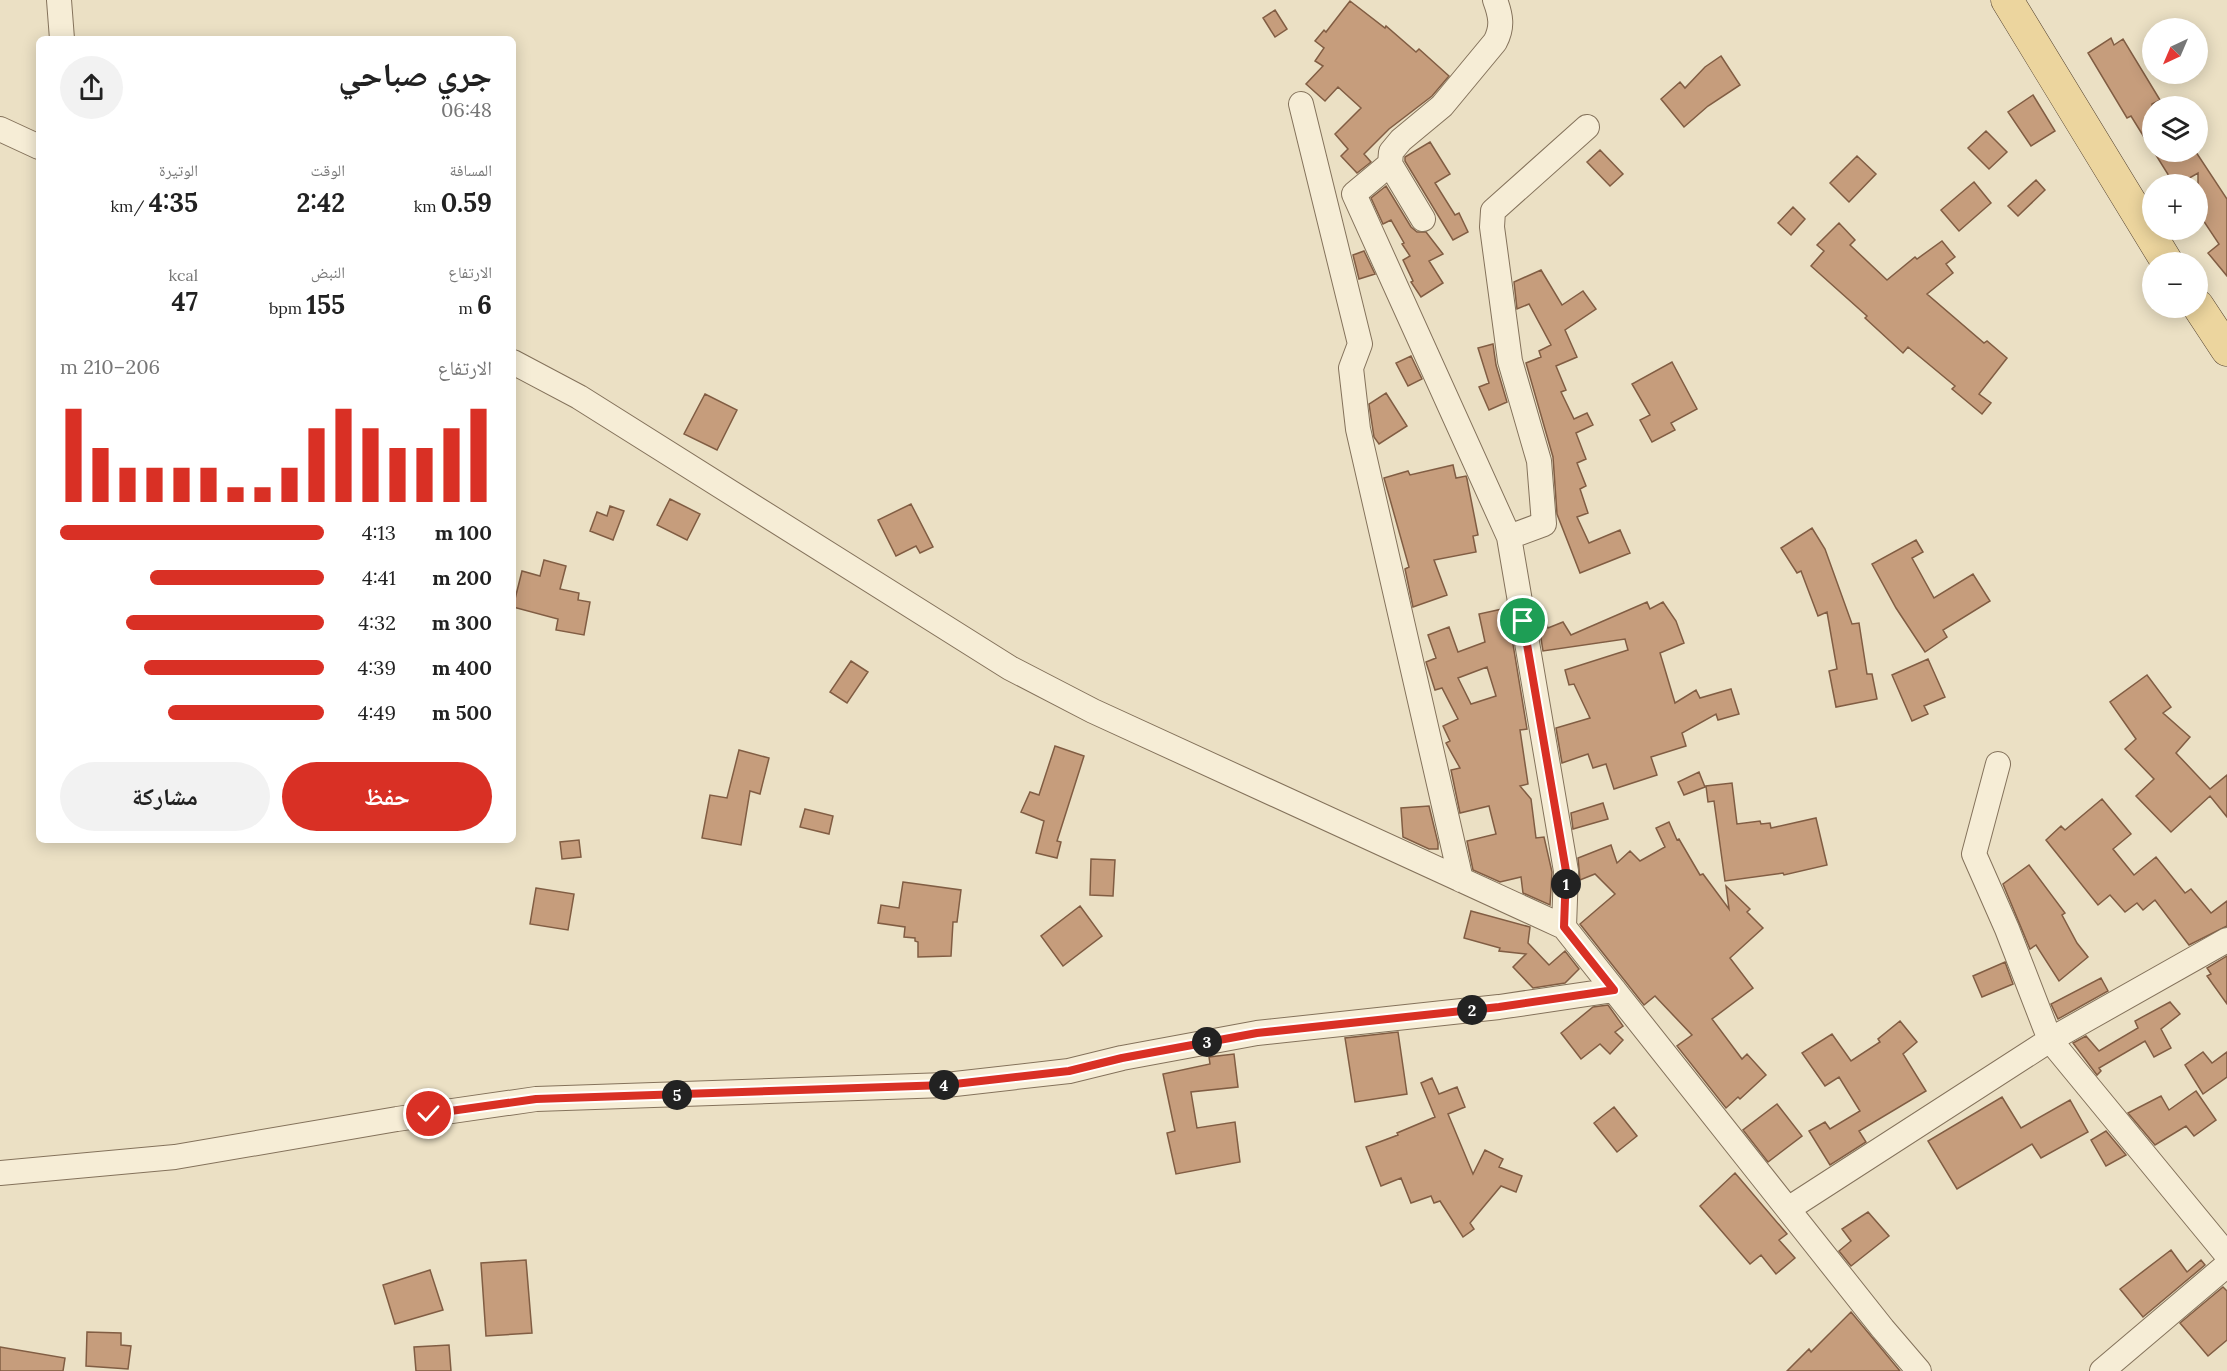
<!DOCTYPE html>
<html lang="ar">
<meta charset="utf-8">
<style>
body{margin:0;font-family:Lora,"Noto Naskh Arabic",serif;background:#f2f2f2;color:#222;direction:rtl;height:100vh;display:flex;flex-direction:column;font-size:22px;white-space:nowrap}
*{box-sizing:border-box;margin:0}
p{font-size:20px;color:#767676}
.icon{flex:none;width:33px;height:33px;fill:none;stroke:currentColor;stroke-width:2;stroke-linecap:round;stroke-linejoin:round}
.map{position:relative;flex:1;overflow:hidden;direction:ltr}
.drawer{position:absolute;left:36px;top:36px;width:480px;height:807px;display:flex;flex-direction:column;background:#fff;border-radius:9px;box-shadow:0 3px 15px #0003;direction:rtl}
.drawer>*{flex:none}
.needle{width:39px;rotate:224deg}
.buttons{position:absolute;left:2142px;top:18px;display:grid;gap:12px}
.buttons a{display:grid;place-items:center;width:66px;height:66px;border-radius:50%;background:#fff;box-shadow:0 3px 15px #0003;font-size:30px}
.pin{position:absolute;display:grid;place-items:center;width:51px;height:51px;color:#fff;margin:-26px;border:3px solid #fff;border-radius:50%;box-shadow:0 2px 6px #0007}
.km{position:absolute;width:30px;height:30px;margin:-15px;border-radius:50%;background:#222;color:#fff;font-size:16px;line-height:30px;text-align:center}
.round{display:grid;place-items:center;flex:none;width:63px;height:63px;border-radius:32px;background:#f2f2f2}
.overview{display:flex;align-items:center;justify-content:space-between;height:102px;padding:0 24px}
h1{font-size:33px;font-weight:800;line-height:45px}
.metrics{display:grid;grid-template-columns:repeat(3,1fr);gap:9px;height:102px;padding:6px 24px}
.metrics div{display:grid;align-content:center}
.metrics b{font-size:26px;font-weight:800}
.metrics small{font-size:16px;font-weight:400}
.metrics p{font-size:16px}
.chart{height:168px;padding:12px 24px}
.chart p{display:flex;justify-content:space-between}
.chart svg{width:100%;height:108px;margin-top:6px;stroke:#d93025;stroke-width:6}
.button{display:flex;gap:12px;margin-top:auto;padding:12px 24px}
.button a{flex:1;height:69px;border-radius:36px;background:#d93025;color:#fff;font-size:24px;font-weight:800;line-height:69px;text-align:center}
.button a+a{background:#f2f2f2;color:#222}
ul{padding:0 24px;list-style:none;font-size:20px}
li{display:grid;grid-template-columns:96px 72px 1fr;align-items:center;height:45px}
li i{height:15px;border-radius:8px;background:#d93025}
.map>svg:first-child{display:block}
.building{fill:#c69d7c;stroke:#815d43;stroke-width:1.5;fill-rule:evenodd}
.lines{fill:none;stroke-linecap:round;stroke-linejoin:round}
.minor-casing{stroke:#84725b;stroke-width:26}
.major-casing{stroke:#52402f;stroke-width:33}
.minor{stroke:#f6edd6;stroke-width:24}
.major{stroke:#ecd59e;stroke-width:32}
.route-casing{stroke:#fff;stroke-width:12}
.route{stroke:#d93025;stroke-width:8}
</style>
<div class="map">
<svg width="2227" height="1371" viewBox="0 0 2227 1371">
<rect width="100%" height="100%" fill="#ebe0c4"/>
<!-- building -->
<path class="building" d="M1350,1L1385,28L1386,26L1416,52L1419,49L1449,76L1432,96L1389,129L1364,154L1371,162L1357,173L1341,156L1348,149L1335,134L1361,108L1338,87L1325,101L1306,84L1323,66L1315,61L1324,48L1315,41L1324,30L1326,32Z
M1275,10L1287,29L1275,37L1263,18Z
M2111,38L2114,45L2123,39L2160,100L2152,104V150L2131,116L2127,118L2088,53Z
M1721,56L1740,85L1708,106L1684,127L1661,99L1680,82L1685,88L1705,67Z
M2033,95L2055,131L2031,146L2008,112Z
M1986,131L2007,152L1989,169L1968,148Z
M1430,142L1450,174L1435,183L1455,215L1459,213L1468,232L1453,240L1405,161V157Z
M1600,150L1623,174L1610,186L1587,162Z
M2154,152H2196L2227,199V276L2208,253L2219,244L2203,220L2198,223V173L2179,184H2174Z
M1857,156L1876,174L1849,202L1830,183Z
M2036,180L2045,190L2018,216L2008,206Z
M1974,182L1991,203L1959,231L1941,210Z
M1386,186L1411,227L1417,232H1426L1443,254L1429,261L1443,283L1421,297L1411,282L1413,281L1403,260L1410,256L1402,244L1404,243L1391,220L1383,224L1371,198Z
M1793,207L1805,219L1791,235L1778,223Z
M1839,223L1855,240L1850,245L1887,280L1915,257L1917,259L1942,241L1955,257L1946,264L1953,273L1927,294L1984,343L1987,341L2007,358L1979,394L1991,403L1982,414L1952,389L1955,386L1908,347L1903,353L1865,318L1867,316L1811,266L1824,251L1817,245Z
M1364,251L1375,274L1359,279L1353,255Z
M1541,270L1562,305L1583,291L1596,309L1565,330L1577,357L1556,366L1566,390L1561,392L1574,419L1587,413L1593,425L1576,433L1586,459L1577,463L1586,486L1580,489L1588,513L1577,517L1589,543L1620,530L1630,553L1580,573L1557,514L1553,457L1526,363L1541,357L1539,351L1551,345L1529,304L1517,309L1514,282Z
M1493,344L1496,365L1507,402L1489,410L1479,387L1489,383L1478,348Z
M1411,356L1422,379L1408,386L1396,363Z
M1672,362L1697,409L1671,423L1675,430L1652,442L1640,420L1650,415L1632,384Z
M1386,393L1407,426L1379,444L1374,437L1369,404Z
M705,394L737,410L717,450L684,434Z
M1453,465L1456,478L1466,476L1467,479L1478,535L1473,536L1476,552L1434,560L1447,595L1413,607L1405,569L1409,567L1384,478L1408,471L1410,475Z
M670,499L700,514L687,540L657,525Z
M911,504L933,547L920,553L916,546L896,556L878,520Z
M610,506L624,511L613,540L590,531L597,512L607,516Z
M1812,528L1825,549L1852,624L1859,623L1867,674H1872L1877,699L1836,707L1829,671L1837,669L1827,612L1818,616L1801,571L1797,573L1781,548Z
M1916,540L1923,552L1912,558L1934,598L1973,574L1990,601L1943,630L1947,637L1925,652L1896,608L1872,564Z
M544,560L566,566L560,589L579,593L578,600L590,602L584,635L556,630L558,619L513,607L522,571L540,576Z
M1647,602L1650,609L1663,602L1676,621L1684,643L1660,653L1675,703L1696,690L1700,698L1731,689L1739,714L1718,720L1716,714L1682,733L1686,746L1651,757L1657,775L1614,789L1606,764L1593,768L1588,754L1562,763L1556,728L1590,718L1574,684L1569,685L1565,670L1628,650L1625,639L1543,651L1539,626L1547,625L1548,628L1563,622L1571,635Z
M1507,608L1527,729L1520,730L1528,784L1520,786L1531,799L1536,838L1544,837L1552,872L1550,905L1523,893L1521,877L1500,882L1473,870L1467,841L1496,834L1489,806L1460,813L1451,770L1460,768L1446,743L1450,741L1443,726L1458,719L1442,688L1435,690L1426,662L1436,658L1428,635L1449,627L1458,652L1485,642L1479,614ZM1487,667L1496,696L1471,704L1458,678Z
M1928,659L1945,697L1924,706L1928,714L1912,721L1892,675Z
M851,661L868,672L847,703L830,692Z
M2147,675L2171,707L2163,713L2190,737L2176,753L2210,789L2227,775V817L2210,796L2171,832L2136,796L2154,779L2125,749L2136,739L2110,702Z
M1055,746L1084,756L1057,841L1061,842L1057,858L1036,853L1044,821L1021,812L1030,792L1039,795Z
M739,750L769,758L760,794L750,791L741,845L702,838L710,795L727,798Z
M1699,772L1705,787L1684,795L1678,782Z
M1732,783L1737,824L1760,821L1761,824L1770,823L1771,828L1816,818L1827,865L1784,875L1783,873L1725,881L1714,801L1708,802L1706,786Z
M2102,799L2131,834L2113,849L2134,875L2156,857L2185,893L2191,889L2211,913L2227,901V926L2189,945L2155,900L2143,910L2137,903L2125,912L2110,895L2098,905L2046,840L2061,826L2065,830Z
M1603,803L1608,819L1573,829L1571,813Z
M1429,806L1438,843V849H1429L1403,837L1401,808Z
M805,809L833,816L829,834L800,827Z
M1669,822L1677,840L1679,839L1700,875L1703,874L1729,909L1726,886L1750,909L1747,912L1763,928L1730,958L1753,988L1712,1019L1742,1059L1747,1054L1766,1075L1740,1099L1738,1097L1726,1108L1677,1046L1692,1035L1655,996L1644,1005L1580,924L1615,894L1595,874L1580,880L1578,858L1611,845L1617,863L1630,851L1640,861L1665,847L1656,828Z
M579,840L581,857L562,859L560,842Z
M1091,859L1115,860L1113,896L1090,895Z
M2029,865L2065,913L2062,915L2077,943L2088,957L2059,981L2036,945L2030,949L2003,884Z
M903,882L961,890L957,922H953L951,956L918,957V942L915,941V938L904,937L905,927L878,923L881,905L899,908Z
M536,888L574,894L568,930L530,924Z
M1080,906L1102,936L1063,966L1041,936Z
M1471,911L1530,927L1528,943L1549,965L1565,951L1579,969L1565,983L1533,988L1513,967L1526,954L1499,951L1500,948L1464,938Z
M2227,956V1004L2207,976L2211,974L2207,968Z
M2005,962L2013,984L1982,997L1973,976Z
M2101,978L2108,991L2058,1019L2051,1004Z
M2170,1002L2180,1014L2161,1029L2171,1048L2154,1057L2145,1041L2099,1068L2101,1071L2097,1075L2073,1043L2086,1036L2099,1051L2138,1028L2135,1021Z
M1608,1005L1623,1026L1615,1032L1623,1040L1610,1054L1600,1044L1581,1059L1561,1033L1593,1007Z
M1900,1021L1917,1042L1903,1054L1926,1091L1859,1131L1866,1142L1830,1165L1809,1131L1825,1122L1830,1129L1860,1111L1839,1077L1825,1086L1802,1053L1832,1034L1851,1061L1880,1042L1878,1039Z
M1398,1032L1407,1094L1355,1102L1345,1038Z
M2203,1052L2212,1063L2227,1052V1077L2203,1094L2185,1065Z
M1234,1054L1238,1087L1191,1092L1197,1128L1235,1122L1240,1162L1176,1174L1167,1133L1175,1131L1163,1074L1210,1064L1209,1057Z
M1432,1078L1439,1094L1457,1087L1465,1107L1448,1114L1473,1174L1485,1150L1503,1159L1499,1167L1522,1176L1516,1192L1501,1186L1470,1223L1474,1229L1463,1237L1440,1201L1434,1203L1431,1196L1411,1203L1401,1178L1381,1186L1366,1147L1398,1135L1397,1133L1435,1117L1421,1083Z
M2196,1091L2216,1120L2194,1136L2186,1126L2155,1145L2128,1113L2161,1096L2169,1110Z
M2002,1097L2021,1128L2070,1100L2088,1132L2041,1158L2032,1144L1957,1189L1928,1141Z
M1777,1104L1802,1136L1768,1162L1743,1130Z
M1614,1107L1637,1136L1617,1152L1594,1123Z
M2106,1131L2126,1155L2106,1166L2091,1140Z
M1735,1173L1787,1234L1779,1240L1795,1258L1776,1274L1761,1255L1750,1264L1700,1206Z
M1868,1212L1889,1236L1851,1266L1839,1251L1851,1241L1842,1229Z
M2171,1250L2187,1272L2201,1260L2205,1265L2143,1317L2120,1289Z
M526,1260L532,1333L486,1336L481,1263Z
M430,1270L443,1310L395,1324L383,1285Z
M2223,1287L2227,1291V1340L2208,1356L2180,1323Z
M1851,1312L1900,1371H1787L1809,1349L1811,1352Z
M87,1332L121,1333V1345L131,1346L128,1369L86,1366Z
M449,1345L451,1371H416L414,1347Z
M0,1347L65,1358L63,1371H0Z"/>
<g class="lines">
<!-- minor casing -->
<g class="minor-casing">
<path id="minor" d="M59,0L62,39
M1495,0C1501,16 1503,27 1495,42L1442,106L1401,140L1391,152L1390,164L1354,194L1509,537L1566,871L1564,927
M1301,104L1360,344L1351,368L1358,429L1461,880
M0,129L39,147
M1390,164L1423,219
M513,362L579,397L1010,668L1093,711L1564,927L1883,1329L1919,1371
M1509,537L1544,524L1539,461L1510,361L1492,227L1493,211L1587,127
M1998,764L1974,854L2007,929L2050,1040L2227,940
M0,1173L175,1157L397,1119L536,1099L946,1085L1069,1071L1122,1058L1257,1033L1499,1007L1614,990
M1788,1209L2050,1040L2227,1255
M2102,1371L2227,1265"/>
</g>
<!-- major casing -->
<g class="major-casing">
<path id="major" d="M2007,0L2167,262
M2198,306L2227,350"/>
</g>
<!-- minor -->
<use href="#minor" class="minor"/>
<!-- major -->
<use href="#major" class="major"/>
</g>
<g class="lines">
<!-- route casing -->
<g class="route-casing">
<path id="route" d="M429,1114L536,1099L946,1085L1069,1071L1122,1058L1257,1033L1499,1007L1614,990L1564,927L1566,871L1523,621"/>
</g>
<!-- route -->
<use href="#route" class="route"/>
</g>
</svg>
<div class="buttons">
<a><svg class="needle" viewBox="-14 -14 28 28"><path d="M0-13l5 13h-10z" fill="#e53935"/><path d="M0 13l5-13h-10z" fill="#767676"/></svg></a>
<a><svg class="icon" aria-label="layers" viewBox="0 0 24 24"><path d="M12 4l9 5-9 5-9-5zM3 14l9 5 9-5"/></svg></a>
<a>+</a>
<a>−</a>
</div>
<div class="pin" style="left:1523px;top:621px;background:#1e9e55"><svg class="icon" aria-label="arrive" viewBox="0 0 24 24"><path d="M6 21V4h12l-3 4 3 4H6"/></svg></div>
<div class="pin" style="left:429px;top:1114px;background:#d93025"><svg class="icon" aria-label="check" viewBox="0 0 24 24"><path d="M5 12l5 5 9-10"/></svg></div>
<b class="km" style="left:1566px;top:884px">1</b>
<b class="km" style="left:1472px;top:1010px">2</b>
<b class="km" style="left:1207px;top:1042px">3</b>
<b class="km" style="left:944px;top:1085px">4</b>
<b class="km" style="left:677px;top:1095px">5</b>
<section class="drawer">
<div class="overview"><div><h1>جري صباحي</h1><p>06:48</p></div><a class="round"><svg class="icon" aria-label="share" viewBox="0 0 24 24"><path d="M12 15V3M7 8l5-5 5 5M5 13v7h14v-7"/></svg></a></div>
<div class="metrics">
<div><p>المسافة</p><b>0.59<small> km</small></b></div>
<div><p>الوقت</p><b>2:42</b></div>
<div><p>الوتيرة</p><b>4:35<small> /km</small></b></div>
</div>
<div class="metrics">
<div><p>الارتفاع</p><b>6<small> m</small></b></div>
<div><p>النبض</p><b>155<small> bpm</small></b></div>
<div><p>kcal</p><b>47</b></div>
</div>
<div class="chart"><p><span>الارتفاع</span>206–210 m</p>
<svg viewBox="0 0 160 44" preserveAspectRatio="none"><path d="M5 44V6M15 44V22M25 44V30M35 44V30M45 44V30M55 44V30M65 44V38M75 44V38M85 44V30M95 44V14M105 44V6M115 44V14M125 44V22M135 44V22M145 44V14M155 44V6"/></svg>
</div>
<ul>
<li><b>100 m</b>4:13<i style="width:100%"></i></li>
<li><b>200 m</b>4:41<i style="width:66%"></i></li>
<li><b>300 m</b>4:32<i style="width:75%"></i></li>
<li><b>400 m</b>4:39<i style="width:68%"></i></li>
<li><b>500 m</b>4:49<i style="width:59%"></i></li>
</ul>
<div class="button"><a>حفظ</a><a>مشاركة</a></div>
</section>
</div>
